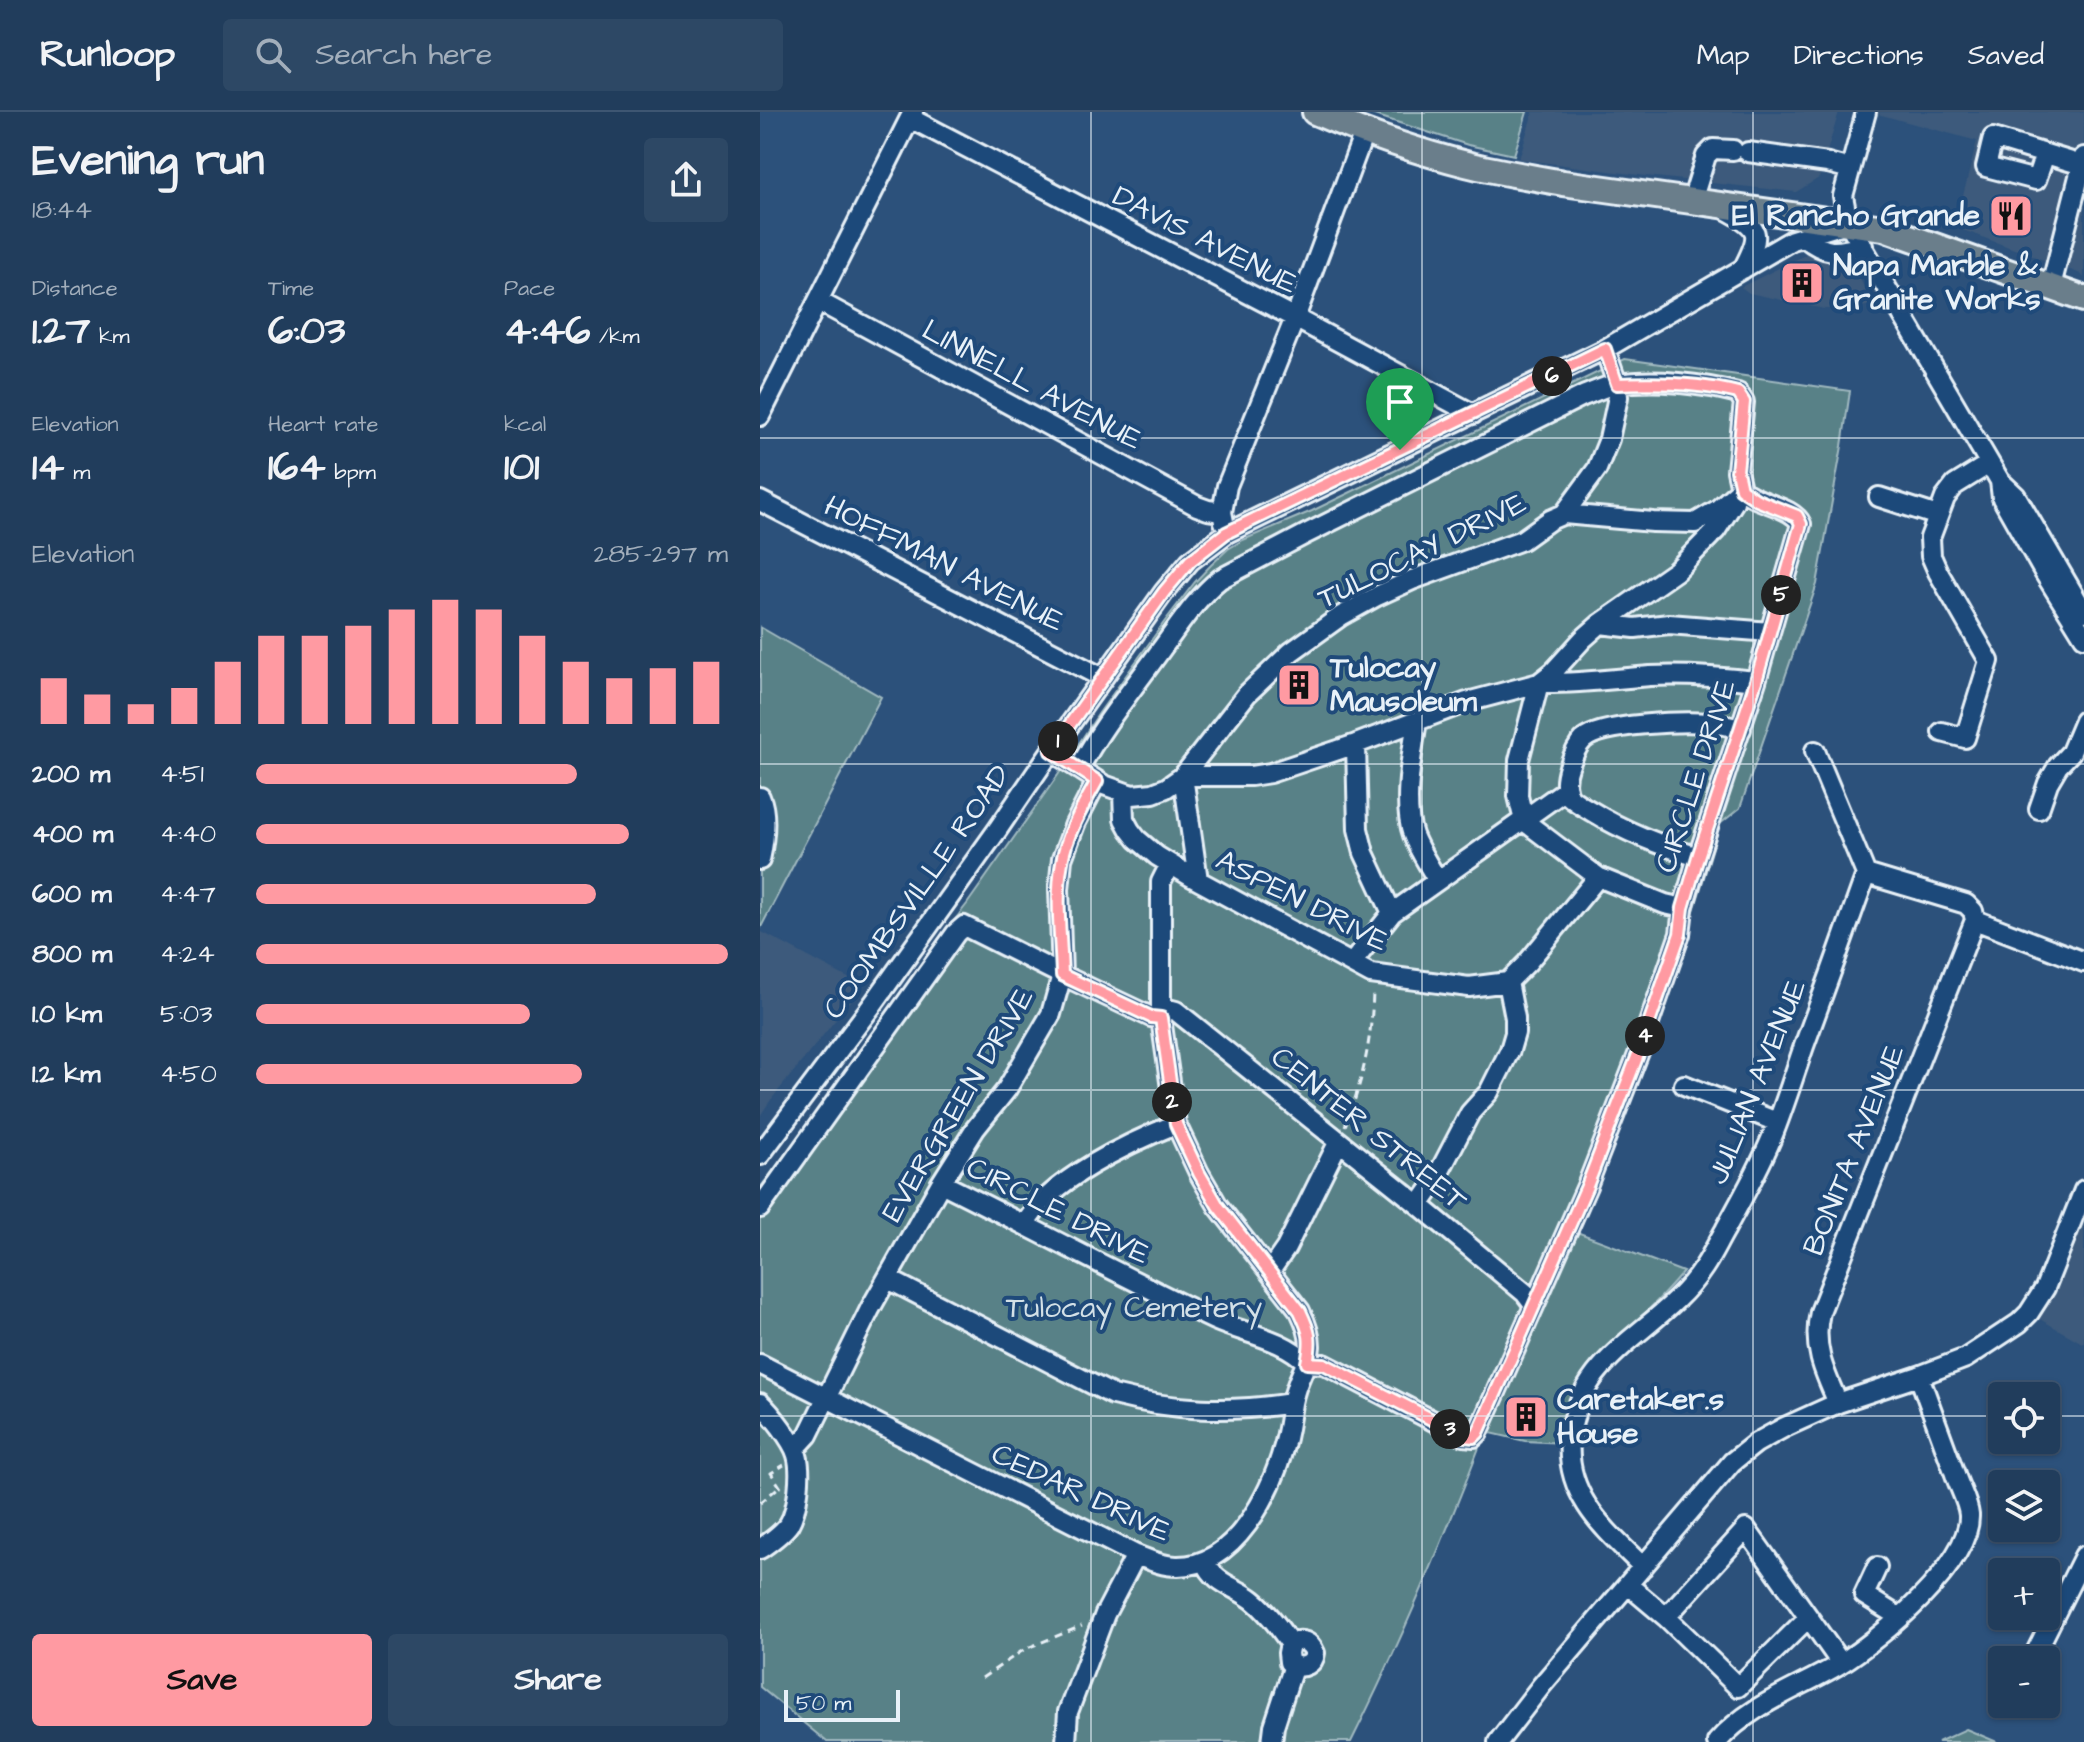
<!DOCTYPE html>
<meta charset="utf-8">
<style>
body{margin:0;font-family:"Architects Daughter",sans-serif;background:#2d4865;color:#f1f3f6;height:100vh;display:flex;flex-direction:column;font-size:30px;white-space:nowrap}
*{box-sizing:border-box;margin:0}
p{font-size:26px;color:#a2aebb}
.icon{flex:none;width:44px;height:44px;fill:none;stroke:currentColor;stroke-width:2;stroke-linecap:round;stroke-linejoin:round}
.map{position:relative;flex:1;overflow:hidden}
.details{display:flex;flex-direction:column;background:#213d5c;width:760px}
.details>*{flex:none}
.fabs{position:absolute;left:1228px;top:1270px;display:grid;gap:16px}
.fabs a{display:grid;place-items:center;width:72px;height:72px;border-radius:8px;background:#213d5c;box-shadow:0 2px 6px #0004,0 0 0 2px #3e5672;font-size:40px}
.scale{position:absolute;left:24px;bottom:20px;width:116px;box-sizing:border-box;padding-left:8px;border:4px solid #e8f1f8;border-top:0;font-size:22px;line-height:28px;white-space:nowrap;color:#e8f1f8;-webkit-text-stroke:6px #1f4a7a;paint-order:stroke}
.pin{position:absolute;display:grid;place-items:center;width:68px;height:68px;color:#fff;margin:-82px -34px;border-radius:50% 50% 50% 0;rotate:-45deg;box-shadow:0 0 8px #0007}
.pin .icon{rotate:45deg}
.km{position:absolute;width:40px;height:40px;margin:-20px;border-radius:50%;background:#222;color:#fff;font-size:22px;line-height:40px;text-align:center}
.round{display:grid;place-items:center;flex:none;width:84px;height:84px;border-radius:8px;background:#2d4865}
.head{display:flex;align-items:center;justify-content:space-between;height:136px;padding:0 32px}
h1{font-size:44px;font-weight:700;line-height:60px}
.figures{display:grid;grid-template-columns:repeat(3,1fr);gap:12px;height:136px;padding:8px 32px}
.figures div{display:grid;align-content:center}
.figures b{font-size:40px;font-weight:700}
.figures small{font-size:22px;font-weight:400}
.figures p{font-size:22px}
.chart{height:224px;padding:16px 32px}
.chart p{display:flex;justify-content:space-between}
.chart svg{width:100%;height:144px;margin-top:8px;stroke:#ff9aa2;stroke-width:6}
.button{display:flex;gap:16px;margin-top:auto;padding:16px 32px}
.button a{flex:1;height:92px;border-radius:8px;background:#ff9aa2;color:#111;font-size:32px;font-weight:700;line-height:92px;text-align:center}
.button a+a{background:#2d4865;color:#f1f3f6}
ul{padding:0 32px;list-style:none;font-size:26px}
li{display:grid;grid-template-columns:128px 96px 1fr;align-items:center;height:60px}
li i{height:20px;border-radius:10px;background:#ff9aa2}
header{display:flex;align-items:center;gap:48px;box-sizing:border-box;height:112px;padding:0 40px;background:#213d5c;border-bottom:2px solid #3e5672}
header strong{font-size:38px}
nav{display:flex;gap:44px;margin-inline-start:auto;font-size:28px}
.search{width:560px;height:72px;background:#2d4865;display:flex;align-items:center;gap:20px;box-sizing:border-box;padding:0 28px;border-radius:8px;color:#a2aebb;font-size:30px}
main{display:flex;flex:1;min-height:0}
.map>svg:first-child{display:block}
.built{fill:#3c5a7c}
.green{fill:#598187;stroke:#a0b9c0;stroke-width:2}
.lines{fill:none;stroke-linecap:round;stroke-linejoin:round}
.minor-casing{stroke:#e8f1f8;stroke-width:24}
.major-casing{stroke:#e8f1f8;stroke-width:30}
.path{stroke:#e8f1f8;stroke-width:3;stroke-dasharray:8 6;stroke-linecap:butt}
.minor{stroke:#1f4a7a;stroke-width:18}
.major{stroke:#6b7e8b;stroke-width:24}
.route-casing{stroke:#fff;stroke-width:16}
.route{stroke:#ff9aa2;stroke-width:10}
.grid{fill:none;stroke:#e8f1f8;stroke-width:2;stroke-opacity:0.55}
.labels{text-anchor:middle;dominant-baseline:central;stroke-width:8;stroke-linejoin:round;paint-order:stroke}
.poi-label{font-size:30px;font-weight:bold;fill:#e8f1f8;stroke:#1f4a7a;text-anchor:start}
.street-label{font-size:30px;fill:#e8f1f8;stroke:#1f4a7a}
.park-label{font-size:30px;fill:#d3e0e7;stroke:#1f4a7a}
</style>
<header>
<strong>Runloop</strong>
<div class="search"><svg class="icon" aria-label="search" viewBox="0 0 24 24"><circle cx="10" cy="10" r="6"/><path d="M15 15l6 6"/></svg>Search here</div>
<nav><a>Map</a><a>Directions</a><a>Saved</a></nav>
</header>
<main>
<section class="details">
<div class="head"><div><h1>Evening run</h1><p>18:44</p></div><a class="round"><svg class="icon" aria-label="share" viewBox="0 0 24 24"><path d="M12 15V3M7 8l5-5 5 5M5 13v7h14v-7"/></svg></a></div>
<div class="figures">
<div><p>Distance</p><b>1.27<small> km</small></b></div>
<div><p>Time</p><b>6:03</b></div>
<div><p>Pace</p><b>4:46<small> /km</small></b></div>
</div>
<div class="figures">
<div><p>Elevation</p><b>14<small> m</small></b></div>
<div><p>Heart rate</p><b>164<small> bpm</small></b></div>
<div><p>kcal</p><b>101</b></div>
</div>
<div class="chart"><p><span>Elevation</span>285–297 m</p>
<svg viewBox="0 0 160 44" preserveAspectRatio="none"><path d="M5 44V30M15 44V35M25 44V38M35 44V33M45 44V25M55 44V17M65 44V17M75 44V14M85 44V9M95 44V6M105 44V9M115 44V17M125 44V25M135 44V30M145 44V27M155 44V25"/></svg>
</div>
<ul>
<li><b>200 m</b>4:51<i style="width:68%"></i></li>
<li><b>400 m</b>4:40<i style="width:79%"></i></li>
<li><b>600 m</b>4:47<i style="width:72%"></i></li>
<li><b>800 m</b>4:24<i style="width:100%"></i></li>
<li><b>1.0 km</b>5:03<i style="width:58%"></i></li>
<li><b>1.2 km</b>4:50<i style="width:69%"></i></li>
</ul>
<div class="button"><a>Save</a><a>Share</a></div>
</section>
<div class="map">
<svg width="1324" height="1630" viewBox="0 0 1324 1630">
<rect width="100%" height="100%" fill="#2c517b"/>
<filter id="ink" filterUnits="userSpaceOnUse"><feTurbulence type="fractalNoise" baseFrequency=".0125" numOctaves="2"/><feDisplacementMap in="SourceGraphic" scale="16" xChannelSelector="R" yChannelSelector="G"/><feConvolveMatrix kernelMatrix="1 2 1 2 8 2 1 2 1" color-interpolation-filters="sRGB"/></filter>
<g filter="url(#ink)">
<!-- built -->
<path class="built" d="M773,0H1079L1059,66L1036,80L886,64L759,47Z
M1110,0H1324V166L1321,162L1195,115L1217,29Z
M1070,125L1079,127L1082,131L1113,193L1087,197H1064L989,181L981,175L1045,143L1050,136L1063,126Z
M0,819L103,874L10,989L0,1004V846L2,838Z
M1324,1078V1232L1269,1201Z"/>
<!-- green -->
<path class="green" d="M605,0H767L754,43L708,33Z
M865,247L1090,279L1082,334L1057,472L980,696L960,712L904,899L814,1119L923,1160C902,1186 877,1209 852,1232C839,1243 827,1254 819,1270C810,1289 808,1311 804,1331L765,1329L731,1321L722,1328C683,1430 640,1532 591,1630H67L0,1575V1076L139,889L176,832L207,792L298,663L339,601L405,509L435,470L451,453L468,437L483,428L552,399Z
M0,515L121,585L0,817Z
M1206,1617L1237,1630H1178Z"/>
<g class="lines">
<!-- minor casing -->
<g class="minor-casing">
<path id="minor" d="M1106,0L1083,84L1088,110L1240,369L1256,384L1324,500
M150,6L535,206L713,302
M988,40L1068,51L1090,57
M1285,42L1276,68L1226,55L1233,26L1322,53
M932,89L946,44L953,37L973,38
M965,97C1001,116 1002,121 983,157
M1044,125C1066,143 1076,141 1103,134
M1291,174L1324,45
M58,189L437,394L448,398L462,400
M0,304L153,0
M1240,369L1242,386L1285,462L1324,525
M1119,385L1178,404
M0,389L343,566
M804,402L837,357L849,327L858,285L857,272L845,237
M464,410L462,400L467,374L535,206L604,21
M840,512L875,516L909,512L1010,520
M779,571C816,572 853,567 890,564C926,562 961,565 996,569
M657,609C652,641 642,692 653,723C659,739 669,753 677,768
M1182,620L1205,626L1229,549L1178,460L1171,444L1170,426L1185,386L1195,373L1229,352
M596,632L598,717L604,741L632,801
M291,639L344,673L372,683L393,681L406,676L423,664L487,582L531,540L581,504L617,484L652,468L762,428L790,408L804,402L893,410L935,411L957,398L981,377
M1055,639L1106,762
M363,681L364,707L370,718L377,727L397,744L430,764L611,862L709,875L748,870L767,851L838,765
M0,685C8,703 4,729 0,748
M1279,697L1288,671L1298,654L1311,640L1324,609
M764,709L838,765L905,792L923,796
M764,709L758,684L759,648L779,571
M938,745C900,733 865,720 831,699C824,695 815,690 810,685C804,677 806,664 809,655C812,646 816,635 823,628C841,611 925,609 950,611C961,612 971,614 981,617
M1106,762L1206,792L1213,799L1215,808L1324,850
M438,768L423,664H491L510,661L596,632L707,590L779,571L793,560L823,527L840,512L916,459L956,418L974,390
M592,851L632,801L807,677
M401,895L416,899L659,1093L765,1181L774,1193
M924,973L1017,1010
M0,1043L113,892L238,717L291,639L404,480L430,449L467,421L845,237L1032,128L1081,113
M181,1071C272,1116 362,1164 454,1208C485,1222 523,1226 547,1251L564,1252L687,1316L704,1324L714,1325L718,1321L827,1074L879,940L920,822L923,796L938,745L996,569L1041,412C1033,394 997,392 981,377L977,359L984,290L978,281C944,272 893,266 859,272C847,273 834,280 823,284L546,422L460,467C436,486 418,515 400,539C372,578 341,615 319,657
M659,1093L671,1076L710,1001L729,980L750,938L755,921V906L748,870
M0,1096L196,821L204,814L302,863L391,905L401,906
M265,1113C288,1068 371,1030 416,1012
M510,1159L526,1136L579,1029
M128,1167L353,1283C415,1299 469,1301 532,1291
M0,1252L376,1443C389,1448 402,1454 417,1454C475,1455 511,1381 524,1334C528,1320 530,1306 532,1291C540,1249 563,1246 540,1199L458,1094L439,1061L416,1012L401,906V770L410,752
M0,1291C11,1301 33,1329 37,1343C42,1360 38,1397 29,1412C22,1422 10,1430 0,1437
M1078,1291C1064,1260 1052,1234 1060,1200L1215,808
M35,1337L48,1323L110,1197L181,1071L215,1017L247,977L291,902L302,863L299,777L302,747L315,712L337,669
M445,1449C454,1472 475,1474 493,1488C508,1500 519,1515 530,1531L528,1541L529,1550L534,1553
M883,1455C846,1418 805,1385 810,1328C818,1239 901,1221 944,1155C952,1143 958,1130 965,1118C982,1086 1001,1054 1014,1020C1025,992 1034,963 1044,934C1065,877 1086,819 1106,762
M1117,1455L1104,1483L1139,1505
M868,1473L906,1505L978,1575L1048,1506
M906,1505L986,1417L1081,1551
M530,1531C542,1526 550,1529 555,1541C554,1552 544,1557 534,1553
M1273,1546L1324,1444
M306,1630L308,1600L345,1502L376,1443
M512,1630L514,1614L534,1553
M738,1630L782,1573L972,1350L996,1331L1025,1315L1078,1291L1159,1264L1206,1246L1259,1211L1269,1201L1285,1176L1324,1078
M957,1630C990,1592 1038,1577 1080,1552C1119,1528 1211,1452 1209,1403C1208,1390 1199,1375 1195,1362C1183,1330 1171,1297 1159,1264"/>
</g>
<!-- major casing -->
<g class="major-casing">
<path id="major" d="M555,0C604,21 654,39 706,52C738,60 771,65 803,71L1124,116L1324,187"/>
</g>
<!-- path -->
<path class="path" d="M585,1014C603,970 612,926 613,878
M21,1376L11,1361L24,1353
M0,1391L20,1374
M222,1566L265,1537L322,1514"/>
<!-- minor -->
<use href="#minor" class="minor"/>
<!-- major -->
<use href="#major" class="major"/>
</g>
</g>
<g class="lines" filter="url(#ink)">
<!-- route casing -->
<g class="route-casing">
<path id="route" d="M845,237L857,272C897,270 939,271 978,281L984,290L977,359L981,377L997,388L1037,404L1041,412L996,569L938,745L923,796L920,822L879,940L827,1074L718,1321L714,1325L704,1324L564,1252L547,1251C552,1227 550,1220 540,1199L458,1094L439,1061L416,1012L401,906L391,905L302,863C301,826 295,786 302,750C306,723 324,692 337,669L291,639L404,480L430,449L466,421Z"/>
</g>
<!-- route -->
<use href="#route" class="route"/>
</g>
<!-- grid -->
<path class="grid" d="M331,0V1630M662,0V1630M993,0V1630M0,326H1324M0,652H1324M0,978H1324M0,1304H1242M1286,1304H1324"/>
<!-- icons -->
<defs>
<g id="restaurant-square" transform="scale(2.3)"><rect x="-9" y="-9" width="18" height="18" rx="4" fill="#ff9aa2" stroke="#1f4a7a"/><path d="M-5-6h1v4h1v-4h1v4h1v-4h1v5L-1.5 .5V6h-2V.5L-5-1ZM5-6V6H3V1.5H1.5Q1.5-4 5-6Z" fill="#111"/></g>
<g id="building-square" transform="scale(2.3)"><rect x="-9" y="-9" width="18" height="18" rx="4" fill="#ff9aa2" stroke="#1f4a7a"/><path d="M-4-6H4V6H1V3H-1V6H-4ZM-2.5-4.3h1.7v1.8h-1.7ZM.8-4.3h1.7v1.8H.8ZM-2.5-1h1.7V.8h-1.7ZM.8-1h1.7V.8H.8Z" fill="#111"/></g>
</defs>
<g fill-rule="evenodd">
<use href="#restaurant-square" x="1251" y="104"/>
<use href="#building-square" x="1042" y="171"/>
<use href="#building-square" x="539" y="573"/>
<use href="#building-square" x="766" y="1305"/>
</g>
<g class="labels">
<!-- poi labels -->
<g class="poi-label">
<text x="1220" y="104" text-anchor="end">El Rancho Grande</text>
<text x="1073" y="154">Napa Marble &amp;<tspan x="1073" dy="34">Granite Works</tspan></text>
<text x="570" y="556">Tulocay<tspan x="570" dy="34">Mausoleum</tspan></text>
<text x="797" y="1288">Caretaker.s<tspan x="797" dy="34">House</tspan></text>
</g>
<!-- street labels -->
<g class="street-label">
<text transform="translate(445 128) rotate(27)">DAVIS AVENUE</text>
<text transform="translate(272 273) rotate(28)">LINNELL AVENUE</text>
<text transform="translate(662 439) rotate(-26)">TULOCAY DRIVE</text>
<text transform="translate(184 452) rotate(27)">HOFFMAN AVENUE</text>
<text transform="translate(936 664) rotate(-72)">CIRCLE DRIVE</text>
<text transform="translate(157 780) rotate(-55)">COOMBSVILLE ROAD</text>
<text transform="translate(542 789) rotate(27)">ASPEN DRIVE</text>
<text transform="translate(997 970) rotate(-68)">JULIAN AVENUE</text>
<text transform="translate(198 993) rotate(-59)">EVERGREEN DRIVE</text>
<text transform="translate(609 1017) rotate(39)">CENTER STREET</text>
<text transform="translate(1094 1038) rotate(-68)">BONITA AVENUE</text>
<text transform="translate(298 1099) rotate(27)">CIRCLE DRIVE</text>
<text transform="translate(321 1381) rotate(25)">CEDAR DRIVE</text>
</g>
<!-- park labels -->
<g class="park-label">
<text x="374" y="1196">Tulocay Cemetery</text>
</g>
</g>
</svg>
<div class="fabs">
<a><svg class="icon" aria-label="locate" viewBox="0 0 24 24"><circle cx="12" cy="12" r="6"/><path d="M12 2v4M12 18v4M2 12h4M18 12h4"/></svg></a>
<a><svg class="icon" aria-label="layers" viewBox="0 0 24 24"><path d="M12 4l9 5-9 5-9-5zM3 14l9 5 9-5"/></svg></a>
<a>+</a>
<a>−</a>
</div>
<div class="scale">50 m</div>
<div class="pin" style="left:640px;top:338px;background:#1e9e55"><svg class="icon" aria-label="arrive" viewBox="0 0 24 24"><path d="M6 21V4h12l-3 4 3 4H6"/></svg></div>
<b class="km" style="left:298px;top:629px">1</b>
<b class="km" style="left:412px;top:990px">2</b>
<b class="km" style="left:690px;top:1317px">3</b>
<b class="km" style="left:885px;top:924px">4</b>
<b class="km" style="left:1021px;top:483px">5</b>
<b class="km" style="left:792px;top:264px">6</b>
</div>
</main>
